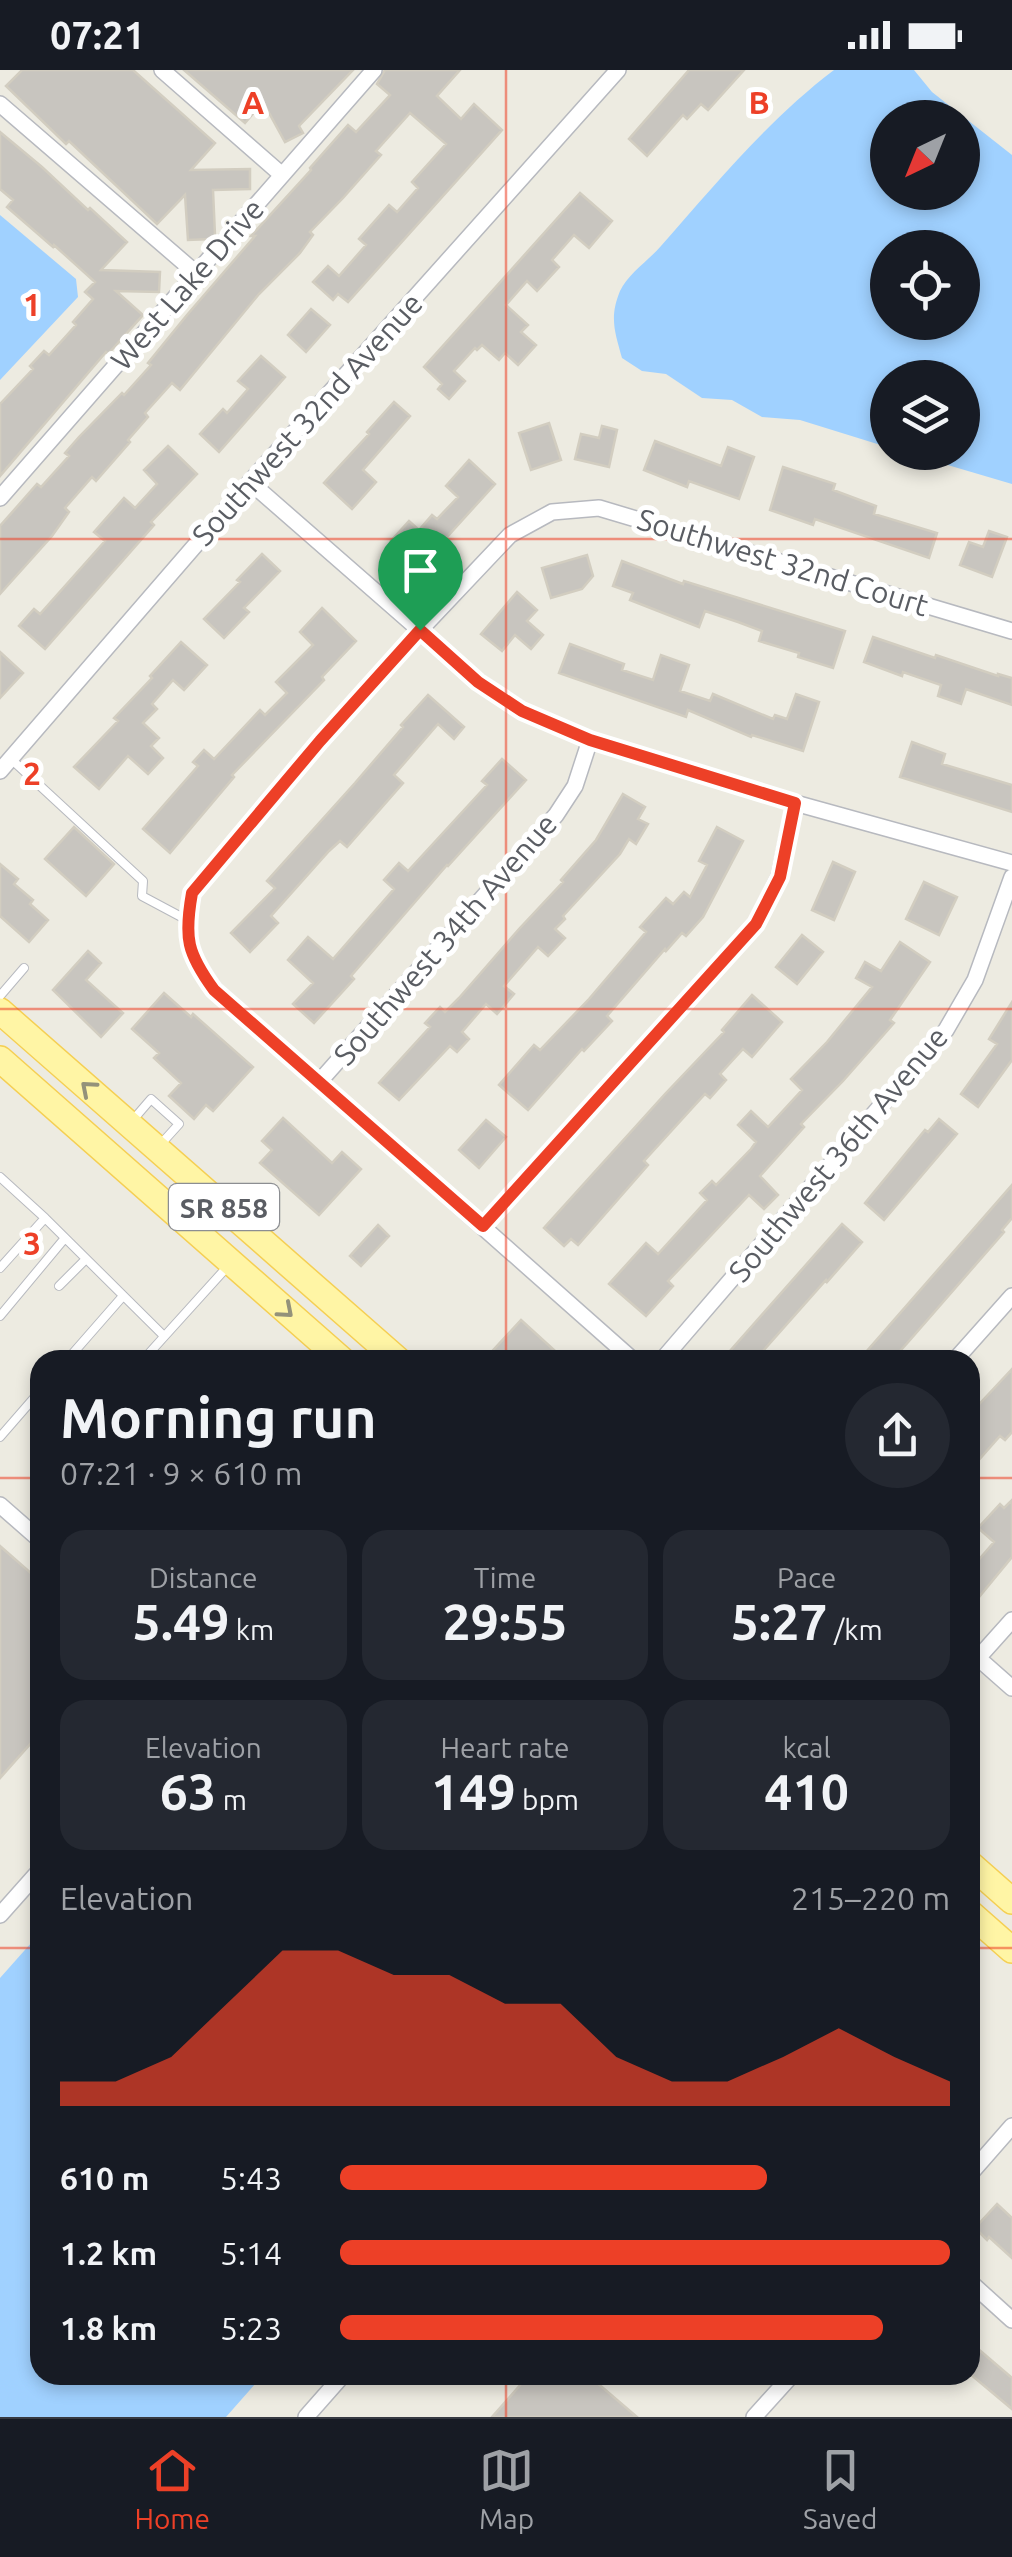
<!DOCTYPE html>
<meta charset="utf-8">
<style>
body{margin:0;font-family:Ubuntu,sans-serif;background:#242831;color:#f1f3f6;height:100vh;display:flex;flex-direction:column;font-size:38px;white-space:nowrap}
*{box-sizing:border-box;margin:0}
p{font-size:32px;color:#9ea1a6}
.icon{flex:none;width:55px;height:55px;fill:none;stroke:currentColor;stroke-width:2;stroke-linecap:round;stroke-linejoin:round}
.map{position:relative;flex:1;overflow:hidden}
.panel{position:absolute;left:30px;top:1280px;width:950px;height:1035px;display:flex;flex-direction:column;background:#171b24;border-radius:30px;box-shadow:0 5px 15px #0003}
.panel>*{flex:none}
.needle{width:65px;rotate:223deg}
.fabs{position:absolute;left:870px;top:30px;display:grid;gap:20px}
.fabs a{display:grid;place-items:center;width:110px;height:110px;border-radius:50%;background:#171b24;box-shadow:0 5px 15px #0003;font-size:50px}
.pin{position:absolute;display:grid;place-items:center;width:85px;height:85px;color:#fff;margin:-102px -42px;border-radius:50% 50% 50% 0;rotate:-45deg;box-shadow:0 0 10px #0007}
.pin .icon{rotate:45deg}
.round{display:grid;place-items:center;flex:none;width:105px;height:105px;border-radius:52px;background:#242831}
.overview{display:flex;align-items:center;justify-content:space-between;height:170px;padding:0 30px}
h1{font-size:55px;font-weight:700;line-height:75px}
.metrics{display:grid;grid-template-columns:repeat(3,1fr);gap:15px;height:170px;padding:10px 30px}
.metrics div{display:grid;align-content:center;border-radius:25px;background:#242831;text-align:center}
.metrics b{font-size:50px;font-weight:700}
.metrics small{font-size:28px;font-weight:400}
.metrics p{font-size:28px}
.chart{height:280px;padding:20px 30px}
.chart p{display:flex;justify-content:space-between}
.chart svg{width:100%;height:180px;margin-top:10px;fill:#ed4027;opacity:.7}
ul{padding:0 30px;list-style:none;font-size:32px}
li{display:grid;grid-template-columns:160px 120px 1fr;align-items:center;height:75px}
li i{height:25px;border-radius:12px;background:#ed4027}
.status{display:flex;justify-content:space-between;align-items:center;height:70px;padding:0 50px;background:#171b24;direction:ltr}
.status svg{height:28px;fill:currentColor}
.tab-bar{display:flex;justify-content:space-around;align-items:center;height:140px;border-top:2px solid #363941;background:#171b24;font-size:28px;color:#9ea1a6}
.tab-bar a{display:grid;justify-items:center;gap:5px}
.tab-bar .selected{color:#ed4027}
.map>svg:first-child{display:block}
.water{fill:#a0d1ff;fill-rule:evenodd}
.building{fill:#c8c5bf;stroke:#d2cdc0;stroke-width:2.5}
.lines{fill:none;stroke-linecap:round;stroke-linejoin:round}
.lane-casing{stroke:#b7b9bf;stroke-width:10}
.street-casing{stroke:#b7b9bf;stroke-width:18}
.primary-casing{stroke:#f5cf53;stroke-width:28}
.lane{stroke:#fff;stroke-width:8}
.street{stroke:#fff;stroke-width:15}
.primary{stroke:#fff5a5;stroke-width:25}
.oneway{stroke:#94927a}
.route-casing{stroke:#fff;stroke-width:20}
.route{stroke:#ed4027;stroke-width:12}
.grid{fill:none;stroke:#ed4027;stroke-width:2.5;stroke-opacity:0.55}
.labels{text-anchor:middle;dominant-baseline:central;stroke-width:10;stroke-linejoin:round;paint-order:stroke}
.shield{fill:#fff;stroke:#8c8e92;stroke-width:2.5}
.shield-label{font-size:28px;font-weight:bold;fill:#5a5d63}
.street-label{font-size:30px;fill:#5a5d63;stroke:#fff}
.grid-label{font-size:32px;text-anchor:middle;font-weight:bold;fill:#ed4027;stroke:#fff;stroke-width:10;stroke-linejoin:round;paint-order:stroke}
</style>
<div class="status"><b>07:21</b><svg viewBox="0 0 49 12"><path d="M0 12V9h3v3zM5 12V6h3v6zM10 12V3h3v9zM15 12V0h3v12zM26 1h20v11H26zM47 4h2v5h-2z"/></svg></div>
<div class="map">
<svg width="1012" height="2347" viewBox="0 0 1012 2347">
<rect width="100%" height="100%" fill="#edebe1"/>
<!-- water -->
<path class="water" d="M834,0H914L932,22L1012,85V414L907,383L962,382V308H888L887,377L800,350L762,347L732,330L702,328L666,304L642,301L622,288C615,262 609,248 620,221C628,204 649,190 661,176C715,115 769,49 834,0ZM888,48H962V122H888ZM888,178H962V252H888Z
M0,145L76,209L78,227L0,310Z
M40,1863V2305H263L226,2347H0V1908Z"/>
<!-- building -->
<path class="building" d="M22,0H133L215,73L191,100L250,99V119L213,120L215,165L212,169L188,170L185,125L157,154L69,71L66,74L6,16Z
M184,0H353L299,56L303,63L285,72L263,32L245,53Z
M385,0H460L437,26L461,49L474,34L502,60L348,232L338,224L333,230L313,212L328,196L339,206L366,175L359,169L389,135L397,142L418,118L412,112L446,74L410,43L376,81L381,85L343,128L310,162L313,165L300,183L259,224L180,320L172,313L145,343L148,347L128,370L130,372L96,411L92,407L65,438L69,442L52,466L0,524V456L37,414L41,417L69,386L65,383L79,367L122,323L124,325L151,295L148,293L187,245L255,166H251L311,100L310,98L348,55L356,62L390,25L377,14Z
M689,0H744L708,40L701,34L687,49L683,45L647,86L629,69Z
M0,62L42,97L88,140L90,138L127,172L101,200L160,202L159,222L116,221L143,245L108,284L106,282L0,406V334L33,299L30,296L44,281L49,285L76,255L73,252L93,229L85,222L95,212L54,175L53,177L7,137L13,130L0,119Z
M580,123L612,151L589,178L574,165L552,190L559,197L537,221L527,211L506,235L528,255L521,262L536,275L518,295L505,283L499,290L482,275L477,280L475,278L454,301L465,311L449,329L438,319L442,314L424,297Z
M311,239L330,255L306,282L288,265Z
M261,286L285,307L219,382L200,364L223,339L227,343L248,319L238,311Z
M394,332L410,346L363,400L376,412L352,439L324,413L369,364L367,362Z
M549,353L561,390L531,400L519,363Z
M602,356L617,360L609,397L575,389L581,364L599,368Z
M655,371L721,396L728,377L754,387L739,429L689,411L687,417L644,400Z
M168,376L197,404L151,452L154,455L45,579L19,556L34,539L40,544L105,471L94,462L124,428L135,438L157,414L144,400Z
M469,390L495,414L428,488L412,473L404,482L391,471L409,451L419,460L432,445L437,449L458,427L446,416Z
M783,397L835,414L833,420L876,436L874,444L937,463L929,488L815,449L813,455L770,440Z
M989,461L1007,467L992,507L960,495L969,472L983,477Z
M262,484L280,501L244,538L249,542L224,568L204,549L240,512L237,510Z
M587,485L593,506L582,519L551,528L542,498Z
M622,491L683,514L684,511L845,561L833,598L798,587L799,583L759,571L762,561L738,552L705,541L699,557L630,530L633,523L613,516Z
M517,522L537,540L527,551L543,565L531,579L515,565L502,581L481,564Z
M322,538L356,571L322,607L324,610L232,705L234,707L170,783L143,759L198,696L193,692L204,680L214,689L260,640L265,645L287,623L276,612L313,575L300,562Z
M873,567L935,588L936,585L998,606V604L1012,608V635L966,619L961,634L938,626L941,615L903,602L902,606L864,592Z
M181,572L207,595L184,620L173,610L152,634L157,639L143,653L159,668L151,676L163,688L148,704L128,686L99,719L74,697L118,651L114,648L152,608L150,606Z
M570,574L624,594L622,600L653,610L661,585L689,595L680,621L710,631L713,624L773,649L775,645L787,649L796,624L819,632L803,681L752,665L751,667L688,640L686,647L559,603Z
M0,582L23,603L0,628Z
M428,625L464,657L454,669L438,654L394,705L403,713L347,777L340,771L329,781L271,846L278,853L250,882L231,863L275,818L267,811L355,713L403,657L401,655Z
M912,672L945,684L942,694L1012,715V742L900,707Z
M502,689L526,710L448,796L447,795L351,906L354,909L314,953L293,934L313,913L288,890L308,867L333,889L394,819L384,810L399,793L408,801L487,715L482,711Z
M623,724L645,737L638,749L648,754L636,774L629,769L620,784L563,846L565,849L555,859L565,868L548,886L538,877L504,916L514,924L497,944L486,934L462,962L469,969L457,982L450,976L399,1030L379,1013L430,957L425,953L440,937L445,942L459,928L519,859L563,812L561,810L596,770Z
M74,757L114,794L86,826L45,789Z
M717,757L743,771L703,847L686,866L682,863L666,881L665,879L607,946L612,951L584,981L582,979L528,1040L499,1015L534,975L540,980L589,929L646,862L640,857L666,828L673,834L684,822L690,827L707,795L699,791Z
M833,792L855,802L834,850L812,840Z
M0,794L18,809L14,814L33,830L30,834L48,850L29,872L0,846Z
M924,812L957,827L939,865L906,849Z
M802,865L823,882L797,914L776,897Z
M900,872L930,892L890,950L894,953L843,1011L801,1054L804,1057L760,1106L778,1125L764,1139L749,1125L668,1211L673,1216L646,1246L609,1214L646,1173L658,1184L707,1130L700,1123L712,1111L716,1115L751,1079L756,1072L738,1055L751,1041L768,1057L802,1020L791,1009L827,972L872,917L856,908L865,892L881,901Z
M88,881L101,893L86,910L123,943L101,967L53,920Z
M164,923L191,947L193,944L253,997L213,1041L206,1035L194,1049L169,1026L181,1013L154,988L159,983L132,959Z
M752,925L782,952L752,987L743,979L720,1004L726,1010L710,1028L705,1024L644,1091L648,1095L578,1175L571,1169L564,1176L544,1158L665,1024L724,962L722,960Z
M1012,932V990L978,1037L961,1024L997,974L989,969Z
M283,1048L332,1093L342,1082L361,1099L319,1145L260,1093L272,1080L262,1071Z
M939,1049L957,1064L884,1150L865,1133L925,1060L928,1062Z
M486,1050L506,1067L479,1098L459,1080Z
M1012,1115V1148L1002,1160L1004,1162L910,1270L892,1290H859Z
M842,1154L862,1172L827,1212L826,1210L755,1290H722Z
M378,1155L389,1166L361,1196L350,1186Z
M521,1250L565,1290H484Z
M1012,1299V1362L1005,1370L1000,1366L970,1400V1344Z
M1012,1430V1487L970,1538V1500L994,1472L978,1458L1000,1434L1004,1438Z
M0,1476L40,1511V1663L0,1708Z
M997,2134L1012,2148V2188L989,2167L987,2170L975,2158Z
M970,2272L1012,2308V2339L970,2304Z
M529,2305H588L637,2347H492Z"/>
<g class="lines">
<!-- lane casing -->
<g class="lane-casing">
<path id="lane" d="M11,689L143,811L142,826L187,850
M0,926L24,898
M132,1051L151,1029L179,1054L160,1075
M0,1107L45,1148L0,1198
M45,1148L164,1266
M59,1216L86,1189
M0,1246L65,1168
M67,1290L123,1226
M143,1290L228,1196
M0,1367L40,1321"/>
</g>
<!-- street casing -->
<g class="street-casing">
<path id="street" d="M162,0L282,105
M0,34L197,204
M250,412L479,612L523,641L590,670L795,733L1012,793
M0,428L374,0
M0,701L250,412L618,0
M320,1011L556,745L575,716L590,670
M483,1155L756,854L779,807L795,733
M633,1290L215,920C187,883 184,869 192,823L320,671L420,560L510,465L552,442L599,438L1012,561
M662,1290L946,960L975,910L1012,807
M955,1290L1012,1226
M0,1435L40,1470
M970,1581L1012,1618
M978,1588L1012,1550
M0,1845L40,1800
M970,2104L1012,2056
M970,2212L1012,2250
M306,2347L343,2305
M754,2347L792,2305"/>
</g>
<!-- primary casing -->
<g class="primary-casing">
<path id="primary" d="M0,941L398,1290
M0,989L342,1290
M970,1794L1012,1831
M970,1843L1012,1880"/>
</g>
<!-- lane -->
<use href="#lane" class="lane"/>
<!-- street -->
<use href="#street" class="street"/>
<!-- primary -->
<use href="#primary" class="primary"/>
</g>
<!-- one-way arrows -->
<defs><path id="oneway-chevron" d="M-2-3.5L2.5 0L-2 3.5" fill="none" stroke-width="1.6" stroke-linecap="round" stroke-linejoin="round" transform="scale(2.5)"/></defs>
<g class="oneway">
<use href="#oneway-chevron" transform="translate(88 1018) rotate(-139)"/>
<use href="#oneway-chevron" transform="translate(286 1241) rotate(41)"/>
</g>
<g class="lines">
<!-- route casing -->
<g class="route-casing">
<path id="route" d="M420,560L478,612L522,641L590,670L795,733L780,807L756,854L483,1156L214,920C187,883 184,868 192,823L320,671Z"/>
</g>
<!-- route -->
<use href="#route" class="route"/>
</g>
<!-- grid -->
<path class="grid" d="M506,0V1290M0,469H1012M0,939H1012M0,1408H40M970,1408H1012M0,1878H40M970,1878H1012M506,2305V2347"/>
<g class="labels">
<!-- shield labels -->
<rect class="shield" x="169" y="1114" width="110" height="46" rx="8"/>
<g class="shield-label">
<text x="224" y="1137">SR 858</text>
</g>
<!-- street labels -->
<g class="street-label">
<text transform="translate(187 214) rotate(-49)">West Lake Drive</text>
<text transform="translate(307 349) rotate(-48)">Southwest 32nd Avenue</text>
<text transform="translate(783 492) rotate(17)">Southwest 32nd Court</text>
<text transform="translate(445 869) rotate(-49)">Southwest 34th Avenue</text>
<text transform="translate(838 1084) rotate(-50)">Southwest 36th Avenue</text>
</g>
</g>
<g class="grid-label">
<text x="253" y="44">A</text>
<text x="759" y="44">B</text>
<text x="32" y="246">1</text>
<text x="32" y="715">2</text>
<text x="32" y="1185">3</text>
</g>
</svg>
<div class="fabs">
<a><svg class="needle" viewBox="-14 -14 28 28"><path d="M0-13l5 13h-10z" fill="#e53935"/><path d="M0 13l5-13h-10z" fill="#9ea1a6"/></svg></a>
<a><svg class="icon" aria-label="locate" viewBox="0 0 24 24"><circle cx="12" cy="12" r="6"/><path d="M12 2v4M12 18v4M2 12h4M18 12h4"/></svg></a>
<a><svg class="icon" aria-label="layers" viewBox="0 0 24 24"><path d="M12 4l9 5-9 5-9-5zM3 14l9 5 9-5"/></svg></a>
</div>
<div class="pin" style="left:420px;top:560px;background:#1e9e55"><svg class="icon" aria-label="arrive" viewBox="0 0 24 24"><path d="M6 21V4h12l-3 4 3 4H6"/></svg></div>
<section class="panel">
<div class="overview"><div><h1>Morning run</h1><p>07:21 · 9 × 610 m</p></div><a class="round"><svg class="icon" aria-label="share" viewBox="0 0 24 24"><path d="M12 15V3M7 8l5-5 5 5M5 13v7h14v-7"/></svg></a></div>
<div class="metrics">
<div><p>Distance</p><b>5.49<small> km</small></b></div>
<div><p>Time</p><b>29:55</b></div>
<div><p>Pace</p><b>5:27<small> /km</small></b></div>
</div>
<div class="metrics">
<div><p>Elevation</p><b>63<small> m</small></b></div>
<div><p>Heart rate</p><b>149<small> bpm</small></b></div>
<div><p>kcal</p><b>410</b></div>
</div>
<div class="chart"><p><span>Elevation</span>215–220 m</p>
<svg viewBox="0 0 160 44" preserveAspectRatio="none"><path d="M0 44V38L10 38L20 32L30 19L40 6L50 6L60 12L70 12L80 19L90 19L100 32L110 38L120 38L130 32L140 25L150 32L160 38V44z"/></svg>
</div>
<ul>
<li><b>610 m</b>5:43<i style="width:70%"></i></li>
<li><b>1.2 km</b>5:14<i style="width:100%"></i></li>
<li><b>1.8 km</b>5:23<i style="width:89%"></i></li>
</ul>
</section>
</div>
<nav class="tab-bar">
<a class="selected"><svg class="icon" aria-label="home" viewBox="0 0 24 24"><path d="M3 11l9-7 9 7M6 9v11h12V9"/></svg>Home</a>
<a><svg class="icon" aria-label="map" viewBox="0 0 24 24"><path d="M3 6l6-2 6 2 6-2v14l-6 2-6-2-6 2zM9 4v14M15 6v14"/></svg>Map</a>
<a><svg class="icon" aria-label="saved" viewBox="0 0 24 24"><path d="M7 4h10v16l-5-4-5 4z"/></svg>Saved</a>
</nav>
